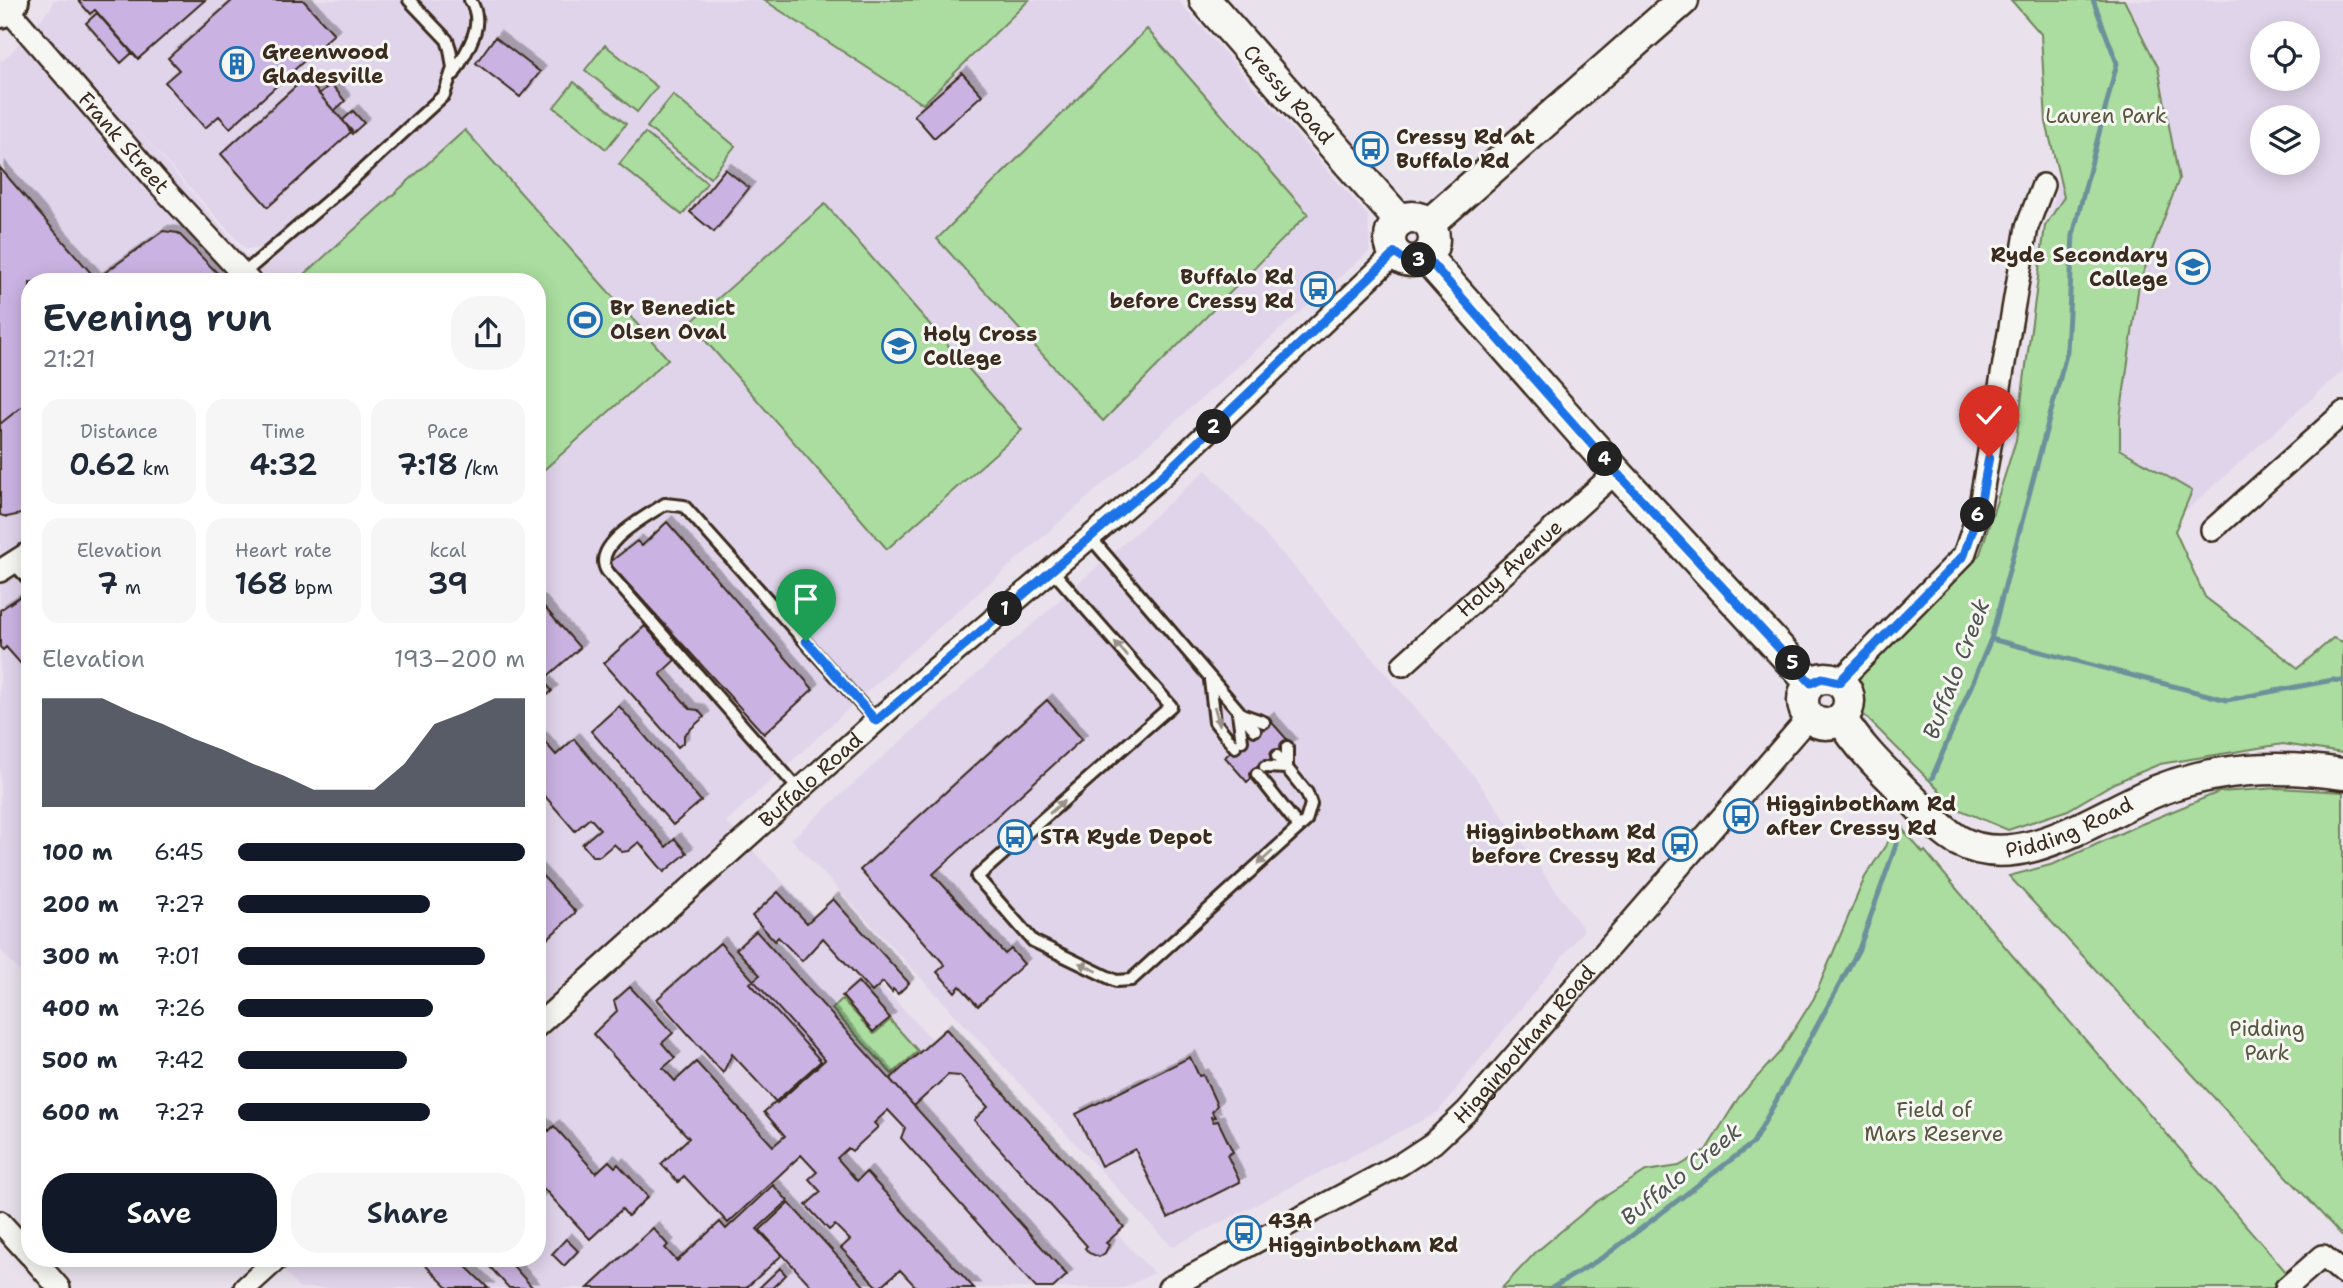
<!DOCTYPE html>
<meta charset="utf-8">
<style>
body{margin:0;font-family:"Shantell Sans",sans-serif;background:#f6f6f7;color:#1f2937;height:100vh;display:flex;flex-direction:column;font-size:26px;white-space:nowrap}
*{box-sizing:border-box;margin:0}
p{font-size:23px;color:#747a83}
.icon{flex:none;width:38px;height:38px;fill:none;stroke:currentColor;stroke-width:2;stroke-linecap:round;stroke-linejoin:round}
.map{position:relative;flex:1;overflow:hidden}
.side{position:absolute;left:21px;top:273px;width:525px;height:994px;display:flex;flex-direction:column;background:#fff;border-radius:28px;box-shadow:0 4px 18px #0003}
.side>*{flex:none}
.controls{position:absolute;left:2250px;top:21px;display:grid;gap:14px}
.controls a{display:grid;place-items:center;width:70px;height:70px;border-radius:50%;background:#fff;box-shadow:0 4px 18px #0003;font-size:35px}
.pin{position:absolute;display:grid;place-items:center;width:60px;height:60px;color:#fff;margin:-72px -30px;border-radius:50% 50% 50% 0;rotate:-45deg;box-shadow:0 0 7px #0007}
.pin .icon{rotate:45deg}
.km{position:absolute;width:35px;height:35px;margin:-18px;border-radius:50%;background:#222;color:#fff;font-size:19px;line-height:35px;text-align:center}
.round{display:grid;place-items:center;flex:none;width:74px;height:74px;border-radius:28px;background:#f6f6f7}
.summary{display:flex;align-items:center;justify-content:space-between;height:119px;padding:0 21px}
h1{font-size:38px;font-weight:600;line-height:52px}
.figures{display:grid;grid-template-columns:repeat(3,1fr);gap:10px;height:119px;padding:7px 21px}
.figures div{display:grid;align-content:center;border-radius:18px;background:#f6f6f7;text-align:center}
.figures b{font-size:30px;font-weight:600}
.figures small{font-size:19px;font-weight:400}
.figures p{font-size:19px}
.chart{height:196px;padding:14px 21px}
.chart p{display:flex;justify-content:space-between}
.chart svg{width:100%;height:126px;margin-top:7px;fill:#111827;opacity:.7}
.action{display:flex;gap:14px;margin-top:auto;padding:14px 21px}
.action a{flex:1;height:80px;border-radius:28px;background:#111827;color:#fff;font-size:28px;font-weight:600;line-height:80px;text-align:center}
.action a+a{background:#f6f6f7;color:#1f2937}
ul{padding:0 21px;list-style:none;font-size:23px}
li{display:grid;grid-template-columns:112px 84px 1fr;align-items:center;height:52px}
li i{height:18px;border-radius:9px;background:#111827}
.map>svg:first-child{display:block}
.built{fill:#e0d4ea;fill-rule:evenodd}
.green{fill:#aadd9f;stroke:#72845e;stroke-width:2}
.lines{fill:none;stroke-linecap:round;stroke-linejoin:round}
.stream{stroke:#6d919b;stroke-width:5}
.building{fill:#cab3e2;stroke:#3b2a1e;stroke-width:2;filter:url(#shadow)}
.lane-casing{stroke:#3b2a1e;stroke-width:16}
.street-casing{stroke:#3b2a1e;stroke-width:26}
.secondary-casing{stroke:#3b2a1e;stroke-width:35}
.highway-casing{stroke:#3b2a1e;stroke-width:44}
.lane{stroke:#f6f6f2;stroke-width:10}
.street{stroke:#f6f6f2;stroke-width:21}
.secondary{stroke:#f6f6f2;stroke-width:30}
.highway{stroke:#f6f6f2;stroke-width:38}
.oneway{fill:#989088}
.route-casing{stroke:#fff;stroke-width:14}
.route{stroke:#1a73e8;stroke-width:9}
.labels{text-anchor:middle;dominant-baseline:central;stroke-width:6;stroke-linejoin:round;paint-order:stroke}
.poi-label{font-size:21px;font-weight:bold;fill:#3b2a1e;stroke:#f6f6f2;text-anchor:start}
.street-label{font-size:21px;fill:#3b2a1e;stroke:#f6f6f2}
.park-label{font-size:21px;fill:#57573e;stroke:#f6f6f2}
.water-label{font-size:23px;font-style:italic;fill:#505552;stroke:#f6f6f2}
</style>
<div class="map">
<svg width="2343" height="1288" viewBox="0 0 2343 1288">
<defs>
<filter id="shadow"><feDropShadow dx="5.5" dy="-5.5" stdDeviation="0" flood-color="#0004"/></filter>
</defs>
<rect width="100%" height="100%" fill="#e9e2ed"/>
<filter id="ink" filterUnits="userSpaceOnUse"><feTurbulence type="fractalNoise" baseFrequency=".0143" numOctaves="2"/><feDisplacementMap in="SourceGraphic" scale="14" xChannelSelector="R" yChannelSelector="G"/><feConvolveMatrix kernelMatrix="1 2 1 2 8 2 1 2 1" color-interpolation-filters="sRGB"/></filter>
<g filter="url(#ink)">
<!-- built -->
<path class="built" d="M53,0H1178L1368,216L1370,251L895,666L726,822L1154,1273L1124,1288H299L274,1258H537V282H30V983L0,950V60L3,61L51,8ZM136,128L245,249H262L250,260Z
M2090,0H2343V371L2171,524L2003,488ZM2263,33H2308V79H2263ZM2263,117H2308V163H2263Z
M1206,470L1289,561L1475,777L1584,930L1437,1113L1172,1247L791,839Z"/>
<!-- green -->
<path class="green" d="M764,0H1029L923,104Z
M2011,0H2124L2158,67L2179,179L2139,284L2120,418V449L2192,491L2175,531L2205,597L2298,668L2333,638L2343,642V753L2283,744L2160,764L2114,783L2068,810L2008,830L1958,809L1858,709L1856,676L1980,554L2016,440L2045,226L2064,197L2046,122L2041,34Z
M1147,29L1308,214L1103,421L937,239Z
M605,45L657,87L637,112L585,70Z
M574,82L626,124L606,149L554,107Z
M673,95L735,146L710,178L647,127Z
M465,130L668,359L537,476V282H312L305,274Z
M645,133L707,183L682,215L619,164Z
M825,204L1022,430L887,549L690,323Z
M2279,788L2343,792V1237L2009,876L2054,864L2132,828L2219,792Z
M1899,825L1923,853L1925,851L2012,955L2300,1288H1502L1535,1253L1596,1202L1646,1171L1679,1166L1706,1150L1739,1097L1780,1052L1814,998L1865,877Z
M842,999L874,1034L890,1020L918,1051L892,1074L832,1009Z"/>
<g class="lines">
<!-- stream -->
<path class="stream" d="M1991,639L2227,700L2333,680L2343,681
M1932,778L1991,639L2067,351L2073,235L2117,63L2093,0
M1552,1288L1605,1256L1753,1143L1859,949L1902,828"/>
</g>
<!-- building -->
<path class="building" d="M78,0H205L138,59L95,10L90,14Z
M233,0H303L334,34L230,128L219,116L205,128L165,82L179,70L168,58Z
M97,13L132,53L121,63L86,23Z
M495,37L540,72L520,97L476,63Z
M962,73L982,95L934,138L914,115Z
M305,78L352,131L268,207L221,154Z
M331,84L345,101L334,111L319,94Z
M353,111L364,123L352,134L343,120Z
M0,168L96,279L163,231L178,233L226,282H30V512L7,517L0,515Z
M0,168L96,279L163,231L178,233L226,282H30V400L0,424Z
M725,169L749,188L714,232L690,212Z
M667,522L813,689L764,734L609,563L637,541L642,546Z
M27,592L30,594V674L6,647L3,650L0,647V610Z
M539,601L580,648L543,680L552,691L537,704V602Z
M645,626L675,660L660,674L690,709L698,710L704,717L684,735V742L678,747L604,663Z
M1047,700L1082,739L933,874L1005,954L1011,949L1024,964L978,1006L960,986L955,992L937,972L945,965L860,870Z
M619,706L701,801L673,825L591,731Z
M1268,718L1291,744L1247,782L1225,757Z
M537,733L556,755L574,739L666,847L675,839L687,853L664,872L639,842L628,851L622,852L614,844L600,856H592L582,844L600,829L590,818L575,831L537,787Z
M537,870L576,912L545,941L537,932Z
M778,892L807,923L833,899L909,983L898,994L893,989L892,992L883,982L872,992L823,938L802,961L778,937L775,941L752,916Z
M756,931L1067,1275L1053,1288H1036L901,1138L905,1128L888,1110L874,1123L878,1127L852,1151L848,1148L837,1158L857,1181L866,1172L974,1288H917L900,1270L879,1288L841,1248L850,1240L835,1225L829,1230L806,1205L821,1192L809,1179L817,1172L801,1155L728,1223L684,1176L678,1182L661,1164L689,1138L593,1034L617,1011L614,1001L630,987L673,1033L662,1043L675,1058L663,1068L675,1081L696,1062L773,1146L785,1136L764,1112L821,1061L750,983L760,975L736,949Z
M720,943L825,1060L777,1103L732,1054L723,1073L657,999Z
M858,982L890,1018L873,1032L842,996Z
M946,1029L1124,1227L1106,1243L1109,1245L1105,1253L1099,1257L1089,1253L1085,1248L1087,1246L974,1120L988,1107L960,1076L948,1075L914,1106L890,1079Z
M1190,1057L1199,1076L1203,1075L1217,1105L1212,1112L1215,1117H1211L1213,1122L1218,1121L1233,1152L1227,1155L1240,1182L1168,1218L1135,1149L1101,1166L1076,1114Z
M537,1118L549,1131L554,1126L596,1173L609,1161L615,1167L618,1164L648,1197L628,1216L622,1209L590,1239L544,1189L538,1194L542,1198L537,1202Z
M773,1185L788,1201L757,1229L782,1255L746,1288H588L653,1228L668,1245L665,1248L677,1261L720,1222L726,1229Z
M789,1203L866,1288H813L760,1230Z
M566,1239L578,1251L564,1266L552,1254Z
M418,1258H457L488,1288H448Z
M482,1258H506L533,1288H509Z
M780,1268L786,1275L772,1288H759Z"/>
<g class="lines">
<!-- lane casing -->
<g class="lane-casing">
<path id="lane" d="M454,74C466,51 487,25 470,0
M243,274L344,187L444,95L453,68L450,49L447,40L409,0
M1090,537L1255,730
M13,563L30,581
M1052,570L1171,706L977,877L1033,941L1116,981L1131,980L1306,821L1311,804L1307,793L1277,756
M1210,680L1215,722L1235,747
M1238,713L1242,741
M1241,714L1264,722
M1265,767L1287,768
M1287,768V747
M1257,774L1299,827
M799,790L607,571C591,545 647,516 665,504L684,506L876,721"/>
</g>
<!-- street casing -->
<g class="street-casing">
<g id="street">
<path id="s1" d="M0,0L161,186L250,282"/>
<path d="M2212,530L2343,413"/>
<path d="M0,571L30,552"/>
<path id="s2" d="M1403,665L1616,472"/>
<path d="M1839,682L1964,555L1979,511L2027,227L2043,185"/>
<path id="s3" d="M537,1026L914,687L1163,475L1396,253"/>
<path d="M0,1222L30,1255"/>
<path d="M33,1258L59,1288"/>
<path d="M245,1288L278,1258"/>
<path id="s4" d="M1169,1288L1401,1164L1433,1143L1467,1111L1809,717"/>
<path d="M2286,1288L2323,1256L2343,1273"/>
</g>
</g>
<!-- secondary casing -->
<g class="secondary-casing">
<g id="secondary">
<path id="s5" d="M1205,0L1400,221"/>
<circle cx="1412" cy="239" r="22"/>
<path d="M1429,224L1683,0"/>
<path d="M1426,257L1616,472L1811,683"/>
<circle cx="1826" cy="701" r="23"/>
<path id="s6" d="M1841,718C1860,749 1886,773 1911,798C1926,813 1941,831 1959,841C2021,875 2102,812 2159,790C2218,767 2281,765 2343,774"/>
</g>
</g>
<!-- highway casing -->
<g class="highway-casing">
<path id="highway" d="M0,8L9,0"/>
</g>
<!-- lane -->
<use href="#lane" class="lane"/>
<!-- street -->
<use href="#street" class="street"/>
<!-- secondary -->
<use href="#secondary" class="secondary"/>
<!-- highway -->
<use href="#highway" class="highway"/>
</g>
<!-- one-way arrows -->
<defs><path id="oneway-solid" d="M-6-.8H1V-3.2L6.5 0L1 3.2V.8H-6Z" transform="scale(1.75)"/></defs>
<g class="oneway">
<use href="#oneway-solid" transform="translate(1121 649) rotate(-131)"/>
<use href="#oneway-solid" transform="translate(1217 716) rotate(74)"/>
<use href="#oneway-solid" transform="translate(1057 807) rotate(-41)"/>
<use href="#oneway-solid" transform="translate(1265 858) rotate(138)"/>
<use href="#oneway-solid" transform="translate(1088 967) rotate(-155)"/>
</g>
</g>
<g class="lines" filter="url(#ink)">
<!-- route casing -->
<g class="route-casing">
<path id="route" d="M806,641L876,721L1163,475L1395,253C1405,262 1414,263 1426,257L1616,472L1811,683L1822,678L1839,682L1964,555L1979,511L1989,457"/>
</g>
<!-- route -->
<use href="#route" class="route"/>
</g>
<!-- icons -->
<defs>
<g id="building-ring" transform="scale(1.75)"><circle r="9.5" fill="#f6f6f2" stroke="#1f6fb2" stroke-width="1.5"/><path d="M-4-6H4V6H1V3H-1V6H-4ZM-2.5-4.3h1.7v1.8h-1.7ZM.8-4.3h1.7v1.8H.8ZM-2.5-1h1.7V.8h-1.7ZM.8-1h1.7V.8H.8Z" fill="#1f6fb2"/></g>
<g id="bus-ring" transform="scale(1.75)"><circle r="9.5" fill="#f6f6f2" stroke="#1f6fb2" stroke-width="1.5"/><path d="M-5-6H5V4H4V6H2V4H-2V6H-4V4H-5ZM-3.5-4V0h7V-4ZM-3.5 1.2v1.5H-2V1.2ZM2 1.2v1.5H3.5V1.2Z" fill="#1f6fb2"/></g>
<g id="school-ring" transform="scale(1.75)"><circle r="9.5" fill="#f6f6f2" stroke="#1f6fb2" stroke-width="1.5"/><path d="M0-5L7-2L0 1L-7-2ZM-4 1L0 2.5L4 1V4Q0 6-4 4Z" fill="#1f6fb2"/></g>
<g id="stadium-ring" transform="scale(1.75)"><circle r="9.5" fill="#f6f6f2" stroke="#1f6fb2" stroke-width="1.5"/><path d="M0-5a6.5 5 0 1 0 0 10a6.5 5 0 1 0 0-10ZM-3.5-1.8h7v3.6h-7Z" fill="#1f6fb2"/></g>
</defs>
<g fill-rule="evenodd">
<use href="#building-ring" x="237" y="64"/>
<use href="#bus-ring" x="1371" y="149"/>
<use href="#school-ring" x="2193" y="267"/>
<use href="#bus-ring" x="1318" y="289"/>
<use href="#stadium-ring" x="585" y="320"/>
<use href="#school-ring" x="899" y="346"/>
<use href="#bus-ring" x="1741" y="816"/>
<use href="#bus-ring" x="1015" y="837"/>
<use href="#bus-ring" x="1680" y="844"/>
<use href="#bus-ring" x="1244" y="1233"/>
</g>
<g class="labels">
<!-- poi labels -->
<g class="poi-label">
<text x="262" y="52">Greenwood<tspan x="262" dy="24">Gladesville</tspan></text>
<text x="1396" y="137">Cressy Rd at<tspan x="1396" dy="24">Buffalo Rd</tspan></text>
<text x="2168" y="255" text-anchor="end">Ryde Secondary<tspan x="2168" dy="24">College</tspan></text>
<text x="1294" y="277" text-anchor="end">Buffalo Rd<tspan x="1294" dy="24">before Cressy Rd</tspan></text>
<text x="610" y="308">Br Benedict<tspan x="610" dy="24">Olsen Oval</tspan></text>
<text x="923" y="334">Holy Cross<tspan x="923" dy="24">College</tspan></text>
<text x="1766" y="804">Higginbotham Rd<tspan x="1766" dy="24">after Cressy Rd</tspan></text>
<text x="1656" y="832" text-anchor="end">Higginbotham Rd<tspan x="1656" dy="24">before Cressy Rd</tspan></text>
<text x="1040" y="837">STA Ryde Depot</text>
<text x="1268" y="1221">43A<tspan x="1268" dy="24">Higginbotham Rd</tspan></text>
</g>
<!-- street labels -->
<g class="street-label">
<text stroke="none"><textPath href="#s5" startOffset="126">Cressy Road</textPath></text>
<text stroke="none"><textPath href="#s1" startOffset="189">Frank Street</textPath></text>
<text stroke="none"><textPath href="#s2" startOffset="144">Holly Avenue</textPath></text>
<text stroke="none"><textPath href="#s3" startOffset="368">Buffalo Road</textPath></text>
<text stroke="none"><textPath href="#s6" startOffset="287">Pidding Road</textPath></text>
<text stroke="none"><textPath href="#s4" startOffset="436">Higginbotham Road</textPath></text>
</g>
<!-- park labels -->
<g class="park-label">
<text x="2106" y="116">Lauren Park</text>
<text x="2267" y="1029">Pidding<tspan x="2267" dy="24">Park</tspan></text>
<text x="1934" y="1110">Field of<tspan x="1934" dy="24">Mars Reserve</tspan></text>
</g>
<!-- water labels -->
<g class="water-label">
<text transform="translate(1956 669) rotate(-69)">Buffalo Creek</text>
<text transform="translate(1681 1174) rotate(-39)">Buffalo Creek</text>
</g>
</g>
</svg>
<div class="controls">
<a><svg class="icon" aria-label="locate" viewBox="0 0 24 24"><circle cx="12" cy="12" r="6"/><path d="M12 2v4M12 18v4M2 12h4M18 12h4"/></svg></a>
<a><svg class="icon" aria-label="layers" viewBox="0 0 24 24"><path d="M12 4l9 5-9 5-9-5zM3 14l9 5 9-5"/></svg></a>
</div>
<div class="pin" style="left:806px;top:641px;background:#1e9e55"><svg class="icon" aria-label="arrive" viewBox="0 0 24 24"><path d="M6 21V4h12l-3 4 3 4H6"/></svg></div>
<div class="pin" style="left:1989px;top:457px;background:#d93025"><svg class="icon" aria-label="check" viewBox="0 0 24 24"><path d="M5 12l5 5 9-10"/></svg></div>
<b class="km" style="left:1005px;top:609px">1</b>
<b class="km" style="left:1214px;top:427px">2</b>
<b class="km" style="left:1419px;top:260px">3</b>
<b class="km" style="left:1605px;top:459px">4</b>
<b class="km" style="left:1793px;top:663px">5</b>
<b class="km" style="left:1978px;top:515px">6</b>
<section class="side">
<div class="summary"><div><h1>Evening run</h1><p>21:21</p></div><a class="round"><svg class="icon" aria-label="share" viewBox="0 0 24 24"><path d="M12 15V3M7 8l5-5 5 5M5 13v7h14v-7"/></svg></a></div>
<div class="figures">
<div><p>Distance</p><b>0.62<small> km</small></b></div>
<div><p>Time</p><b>4:32</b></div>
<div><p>Pace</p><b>7:18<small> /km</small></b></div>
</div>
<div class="figures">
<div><p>Elevation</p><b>7<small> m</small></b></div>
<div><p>Heart rate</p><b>168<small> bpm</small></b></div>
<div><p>kcal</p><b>39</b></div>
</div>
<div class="chart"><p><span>Elevation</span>193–200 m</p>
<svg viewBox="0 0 160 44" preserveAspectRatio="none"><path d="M0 44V6L10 6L20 6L30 11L40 15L50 20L60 24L70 29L80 33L90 38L100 38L110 38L120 29L130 15L140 11L150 6L160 6V44z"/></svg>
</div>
<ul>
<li><b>100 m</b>6:45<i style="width:100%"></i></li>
<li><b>200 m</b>7:27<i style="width:67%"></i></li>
<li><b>300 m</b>7:01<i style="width:86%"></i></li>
<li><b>400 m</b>7:26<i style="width:68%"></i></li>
<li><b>500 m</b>7:42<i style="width:59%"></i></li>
<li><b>600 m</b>7:27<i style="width:67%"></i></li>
</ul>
<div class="action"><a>Save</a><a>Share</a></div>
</section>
</div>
